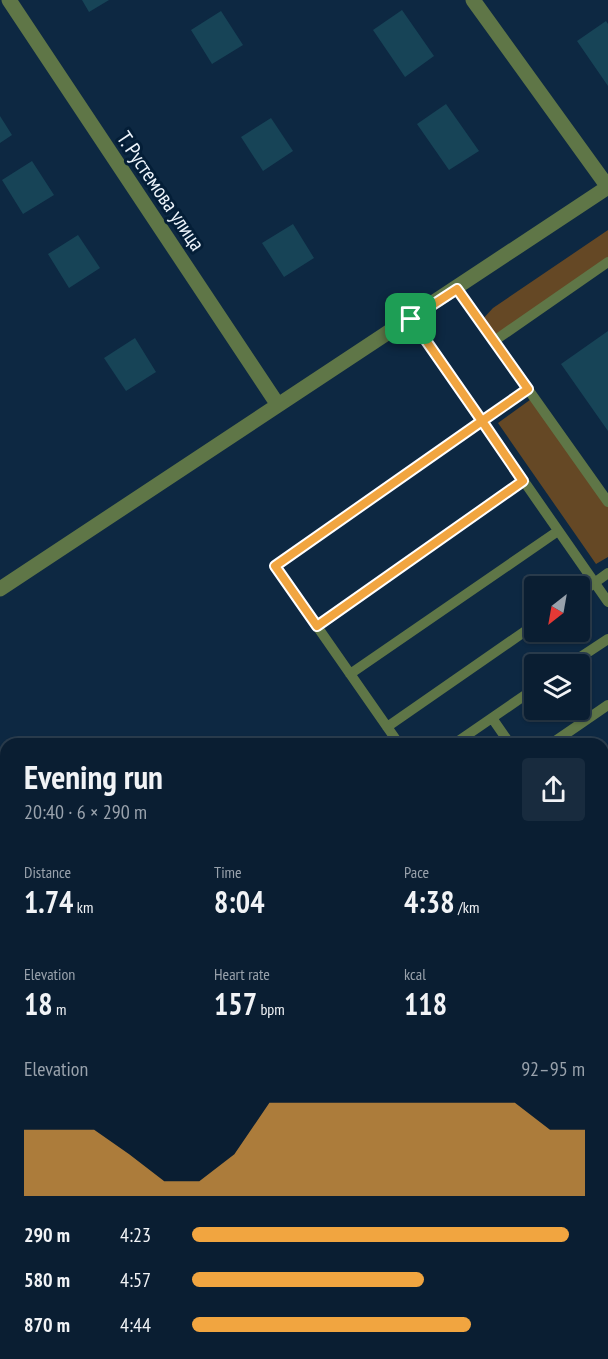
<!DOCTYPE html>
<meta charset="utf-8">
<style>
body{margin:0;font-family:"PT Sans Narrow",sans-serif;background:#182b3e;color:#f1f3f6;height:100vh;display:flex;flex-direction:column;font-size:22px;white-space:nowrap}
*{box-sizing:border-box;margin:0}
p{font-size:20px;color:#99a2ac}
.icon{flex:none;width:33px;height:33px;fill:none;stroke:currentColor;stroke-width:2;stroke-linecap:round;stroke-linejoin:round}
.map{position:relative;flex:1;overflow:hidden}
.drawer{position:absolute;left:0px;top:738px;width:609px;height:621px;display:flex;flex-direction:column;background:#0a1e32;border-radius:18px 18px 0 0;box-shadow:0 2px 4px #0004,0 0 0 2px #2a3c4d}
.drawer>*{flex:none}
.needle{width:39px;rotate:211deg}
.tools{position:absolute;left:524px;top:576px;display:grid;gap:12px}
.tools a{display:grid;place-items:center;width:66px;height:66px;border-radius:6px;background:#0a1e32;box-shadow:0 2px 4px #0004,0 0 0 2px #2a3c4d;font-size:30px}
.pin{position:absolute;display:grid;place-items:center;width:51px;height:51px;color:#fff;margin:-26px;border-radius:12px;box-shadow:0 3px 9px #0006}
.round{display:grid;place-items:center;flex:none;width:63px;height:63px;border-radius:6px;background:#182b3e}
.headline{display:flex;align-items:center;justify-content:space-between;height:102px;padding:0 24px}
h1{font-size:33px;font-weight:700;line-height:45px}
.stats{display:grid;grid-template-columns:repeat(3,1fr);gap:9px;height:102px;padding:6px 24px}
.stats div{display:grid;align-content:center}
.stats b{font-size:30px;font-weight:700}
.stats small{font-size:16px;font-weight:400}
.stats p{font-size:16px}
.chart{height:168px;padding:12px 24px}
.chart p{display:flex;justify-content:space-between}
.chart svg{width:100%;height:108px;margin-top:6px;fill:#f1a540;opacity:.7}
ul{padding:0 24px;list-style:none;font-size:20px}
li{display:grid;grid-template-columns:96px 72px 1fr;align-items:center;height:45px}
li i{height:15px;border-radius:8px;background:#f1a540}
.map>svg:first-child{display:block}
.green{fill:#654825}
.building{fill:#174457}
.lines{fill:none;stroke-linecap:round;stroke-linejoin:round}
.service{stroke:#5f7647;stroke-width:10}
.minor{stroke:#5f7647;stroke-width:15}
.route-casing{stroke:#fff;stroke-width:12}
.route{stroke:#f1a540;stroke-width:8}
.labels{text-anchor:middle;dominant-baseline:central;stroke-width:6;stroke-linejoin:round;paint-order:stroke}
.street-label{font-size:21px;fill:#eef5fc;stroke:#041e37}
</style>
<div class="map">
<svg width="608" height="1359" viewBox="0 0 608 1359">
<rect width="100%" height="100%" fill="#0d2842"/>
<!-- green -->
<path class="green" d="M608,230V262L494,341L480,322L493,308Z
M534,397L608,502V557L596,564L498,423Z"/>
<!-- building -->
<path class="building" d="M82,0H109L89,12Z
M402,10L434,56L405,77L373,30Z
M221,11L243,45L212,64L191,30Z
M606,21L608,24V86L577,41Z
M446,104L479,151L449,170L417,124Z
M0,116L12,135L0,143Z
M271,118L293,151L263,171L241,137Z
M32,161L54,195L23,214L2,180Z
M293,224L314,258L284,277L262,243Z
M78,235L100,268L69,288L48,254Z
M608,331V431L561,364Z
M135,338L156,372L126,391L104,358Z
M608,801V862L606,864L603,859V805Z
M0,820L6,828V963L0,955Z"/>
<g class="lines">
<!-- service -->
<path class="service" d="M457,289L608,502
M411,319L608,602
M494,341L608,262
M579,594L608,573
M317,626L523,481
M570,664L608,639
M350,674L558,531
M492,718L510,744
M387,727L534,625
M399,744L275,566L528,389
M454,744L534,689
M551,744L608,705"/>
<!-- minor -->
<path class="minor" d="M9,0L278,405
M473,0L608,187
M0,589L608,187"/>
</g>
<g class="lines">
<!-- route casing -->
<g class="route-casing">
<path id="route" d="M411,319L482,421L275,566L317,626L523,481L482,421L528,389L457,289L411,319"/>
</g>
<!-- route -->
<use href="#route" class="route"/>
</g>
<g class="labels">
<!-- street labels -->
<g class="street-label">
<text transform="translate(161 191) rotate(56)">Т. Рустемова улица</text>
</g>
</g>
</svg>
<div class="tools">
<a><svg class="needle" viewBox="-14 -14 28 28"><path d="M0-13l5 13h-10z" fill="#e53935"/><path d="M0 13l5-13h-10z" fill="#99a2ac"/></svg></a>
<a><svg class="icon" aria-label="layers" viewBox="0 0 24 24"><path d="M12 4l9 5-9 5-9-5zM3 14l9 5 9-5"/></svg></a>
</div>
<div class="pin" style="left:411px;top:319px;background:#1e9e55"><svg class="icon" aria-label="arrive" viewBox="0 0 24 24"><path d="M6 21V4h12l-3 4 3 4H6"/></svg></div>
<section class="drawer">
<div class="headline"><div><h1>Evening run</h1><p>20:40 · 6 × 290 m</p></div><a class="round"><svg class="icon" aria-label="share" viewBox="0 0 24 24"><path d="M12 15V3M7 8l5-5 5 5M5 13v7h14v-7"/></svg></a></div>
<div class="stats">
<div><p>Distance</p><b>1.74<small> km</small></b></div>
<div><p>Time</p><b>8:04</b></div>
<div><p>Pace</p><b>4:38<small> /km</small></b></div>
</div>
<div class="stats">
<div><p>Elevation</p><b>18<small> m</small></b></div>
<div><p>Heart rate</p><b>157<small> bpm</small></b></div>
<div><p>kcal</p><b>118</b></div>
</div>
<div class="chart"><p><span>Elevation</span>92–95 m</p>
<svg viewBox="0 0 160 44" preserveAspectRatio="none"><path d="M0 44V17L10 17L20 17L30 27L40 38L50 38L60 27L70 6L80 6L90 6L100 6L110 6L120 6L130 6L140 6L150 17L160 17V44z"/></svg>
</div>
<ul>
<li><b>290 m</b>4:23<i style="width:96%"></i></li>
<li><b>580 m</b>4:57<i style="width:59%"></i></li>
<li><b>870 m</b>4:44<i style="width:71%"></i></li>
</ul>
</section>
</div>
